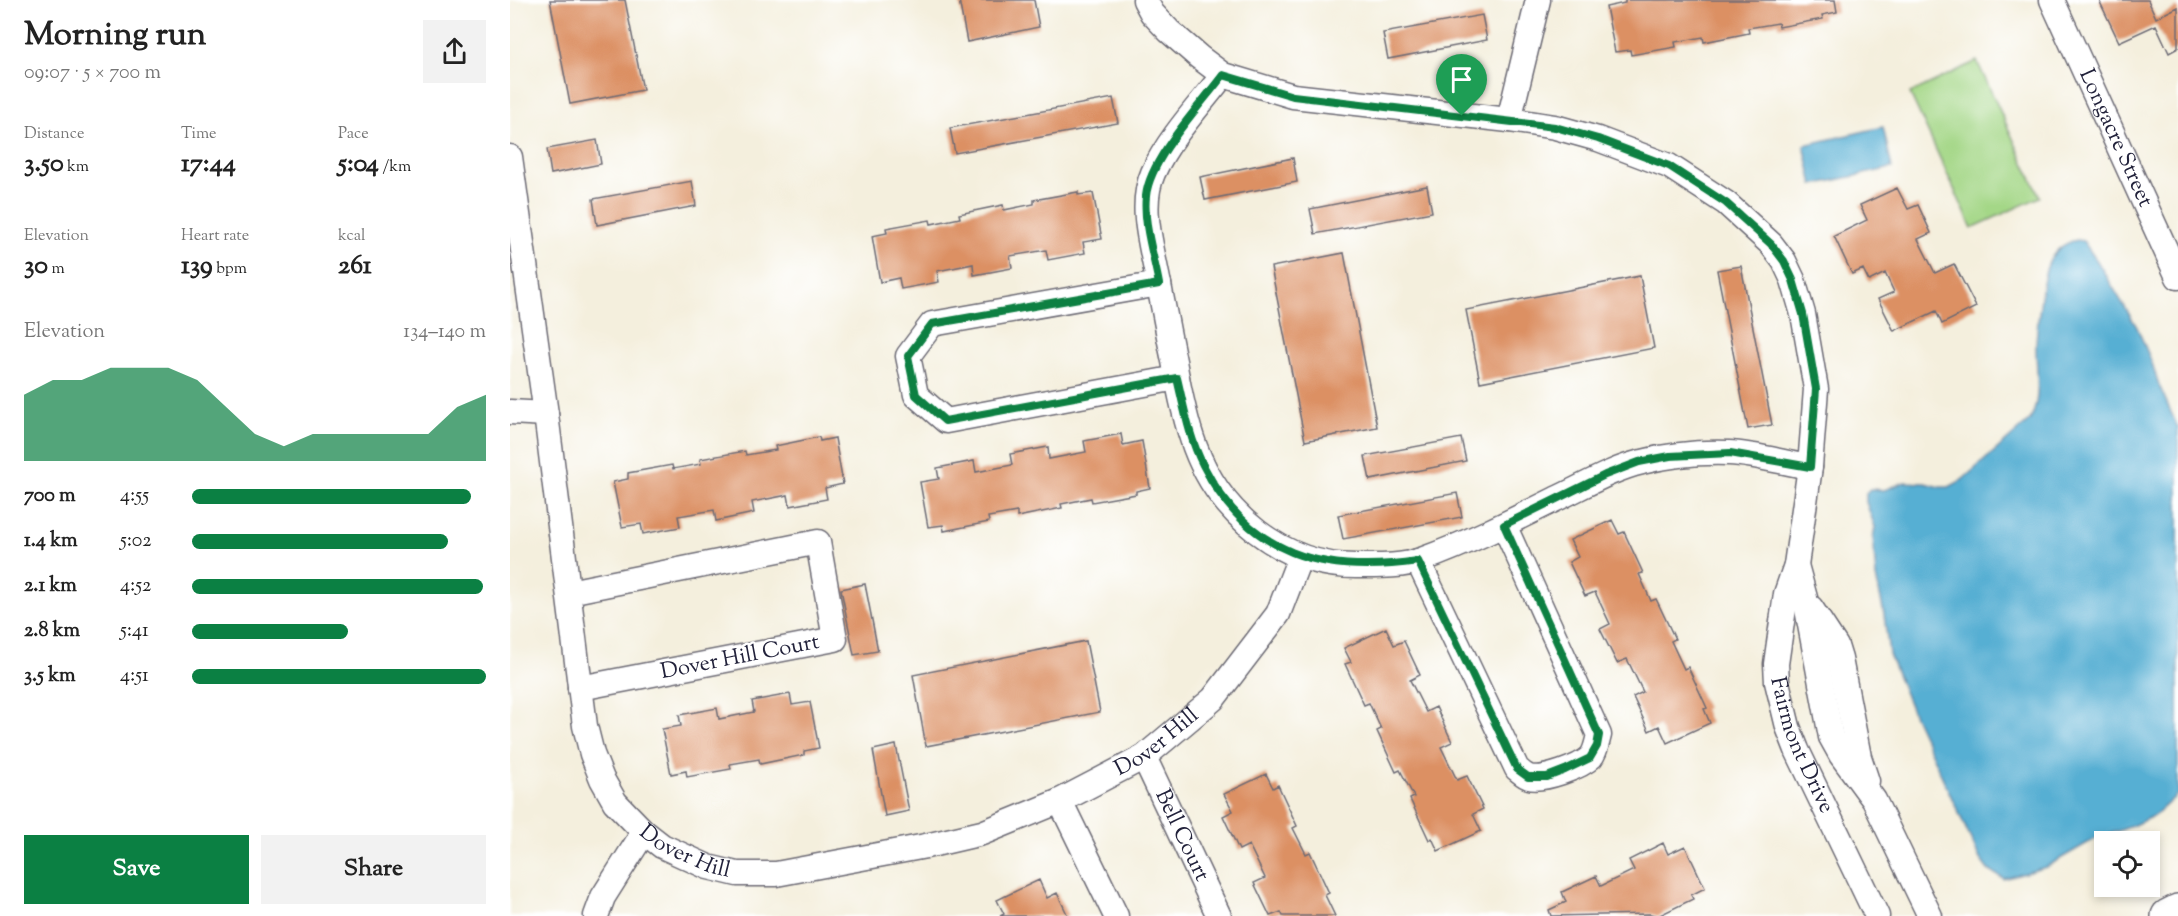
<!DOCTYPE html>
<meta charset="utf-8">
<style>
body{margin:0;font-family:"Sorts Mill Goudy",serif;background:#f2f2f2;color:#222;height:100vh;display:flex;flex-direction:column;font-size:22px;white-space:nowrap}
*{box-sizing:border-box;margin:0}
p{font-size:20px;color:#767676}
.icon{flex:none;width:33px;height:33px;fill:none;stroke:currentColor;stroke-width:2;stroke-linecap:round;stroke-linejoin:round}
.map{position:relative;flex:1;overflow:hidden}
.panel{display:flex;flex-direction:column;background:#fff;width:510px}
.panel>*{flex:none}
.buttons{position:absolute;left:1584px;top:831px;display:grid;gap:12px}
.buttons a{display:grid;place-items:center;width:66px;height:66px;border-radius:0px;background:#fff;box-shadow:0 3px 9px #0003;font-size:30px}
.pin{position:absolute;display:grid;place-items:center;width:51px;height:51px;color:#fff;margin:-62px -26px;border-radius:50% 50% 50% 0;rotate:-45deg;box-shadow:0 0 6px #0007}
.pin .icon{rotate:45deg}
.round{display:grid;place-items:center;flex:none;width:63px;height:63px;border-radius:0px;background:#f2f2f2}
.overview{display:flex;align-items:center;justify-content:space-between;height:102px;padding:0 24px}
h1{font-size:33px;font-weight:700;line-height:45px}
.metrics{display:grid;grid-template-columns:repeat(3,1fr);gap:9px;height:102px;padding:6px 24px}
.metrics div{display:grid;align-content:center}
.metrics b{font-size:26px;font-weight:700}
.metrics small{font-size:16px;font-weight:400}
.metrics p{font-size:16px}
.chart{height:168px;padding:12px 24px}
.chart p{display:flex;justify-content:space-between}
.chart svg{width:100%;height:108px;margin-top:6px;fill:#0b8043;opacity:.7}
.button{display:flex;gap:12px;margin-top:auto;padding:12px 24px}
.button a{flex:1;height:69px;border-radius:0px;background:#0b8043;color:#fff;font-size:24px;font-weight:700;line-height:69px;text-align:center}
.button a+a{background:#f2f2f2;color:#222}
ul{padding:0 24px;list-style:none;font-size:20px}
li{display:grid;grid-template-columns:96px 72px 1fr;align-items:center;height:45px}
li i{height:15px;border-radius:8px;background:#0b8043}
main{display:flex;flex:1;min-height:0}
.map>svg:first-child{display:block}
.green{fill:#a4d787;stroke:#637c61;stroke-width:1.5}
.water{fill:#56afd3;stroke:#3c6887;stroke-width:1.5}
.building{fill:#dc9064}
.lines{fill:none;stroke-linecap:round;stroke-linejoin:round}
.street-casing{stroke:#6c6a74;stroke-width:27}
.secondary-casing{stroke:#6c6a74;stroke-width:36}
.street{stroke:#fff;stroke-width:24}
.secondary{stroke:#fff;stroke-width:33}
.route-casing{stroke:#fff;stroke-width:12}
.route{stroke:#0b8043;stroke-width:8}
.labels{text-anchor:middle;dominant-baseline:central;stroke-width:4.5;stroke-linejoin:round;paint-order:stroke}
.street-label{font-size:22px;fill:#22223b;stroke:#fff}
</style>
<main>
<section class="panel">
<div class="overview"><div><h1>Morning run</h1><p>09:07 · 5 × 700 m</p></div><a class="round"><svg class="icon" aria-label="share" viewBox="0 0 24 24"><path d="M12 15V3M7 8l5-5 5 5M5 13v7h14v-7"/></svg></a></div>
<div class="metrics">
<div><p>Distance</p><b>3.50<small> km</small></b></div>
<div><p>Time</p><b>17:44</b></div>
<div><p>Pace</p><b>5:04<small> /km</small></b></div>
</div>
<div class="metrics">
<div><p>Elevation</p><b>30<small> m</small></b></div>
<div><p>Heart rate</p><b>139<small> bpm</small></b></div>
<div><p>kcal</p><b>261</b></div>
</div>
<div class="chart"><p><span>Elevation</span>134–140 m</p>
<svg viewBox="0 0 160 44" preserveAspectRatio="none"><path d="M0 44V17L10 11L20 11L30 6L40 6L50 6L60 11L70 22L80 33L90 38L100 33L110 33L120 33L130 33L140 33L150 22L160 17V44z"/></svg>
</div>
<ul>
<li><b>700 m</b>4:55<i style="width:95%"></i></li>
<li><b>1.4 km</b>5:02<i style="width:87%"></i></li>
<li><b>2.1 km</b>4:52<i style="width:99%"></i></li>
<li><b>2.8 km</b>5:41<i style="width:53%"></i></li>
<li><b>3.5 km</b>4:51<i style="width:100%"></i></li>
</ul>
<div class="button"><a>Save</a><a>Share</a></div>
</section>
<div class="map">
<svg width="1668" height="916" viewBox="0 0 1668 916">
<rect width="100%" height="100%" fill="#fff"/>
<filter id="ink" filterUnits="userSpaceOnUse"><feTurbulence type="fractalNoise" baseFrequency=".0167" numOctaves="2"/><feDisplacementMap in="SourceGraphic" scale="12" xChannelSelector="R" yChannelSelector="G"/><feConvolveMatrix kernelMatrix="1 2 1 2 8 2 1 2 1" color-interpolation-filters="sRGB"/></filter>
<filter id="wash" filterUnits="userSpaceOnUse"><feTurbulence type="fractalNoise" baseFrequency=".008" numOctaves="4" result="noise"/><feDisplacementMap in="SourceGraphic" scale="24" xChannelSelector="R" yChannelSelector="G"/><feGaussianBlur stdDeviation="1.35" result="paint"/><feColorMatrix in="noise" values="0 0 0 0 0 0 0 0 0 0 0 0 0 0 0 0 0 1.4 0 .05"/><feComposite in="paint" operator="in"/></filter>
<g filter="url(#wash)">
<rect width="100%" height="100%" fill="#f4efdd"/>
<!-- green -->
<path class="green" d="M1467,61L1530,197L1462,228L1400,93Z"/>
<!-- water -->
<path class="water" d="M1373,127L1382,168L1303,185L1294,145Z
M1567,240L1573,241L1587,261L1627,327L1642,363L1649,385L1668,428V794L1645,815L1622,826L1583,840L1536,867L1494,879L1478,870L1470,859L1404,716L1379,654L1374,614L1366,577L1363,537L1365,527L1356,502V493L1360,489L1374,490L1395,482L1415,483L1430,487H1439L1452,480L1520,420C1532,398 1526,371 1526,348C1526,334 1528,320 1530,306C1533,279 1535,247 1567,240Z"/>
<g id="blocks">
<!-- building -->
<path class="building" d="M40,0H115L133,90L60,104Z
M449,0H524L529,27L457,42Z
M1115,0H1325L1327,12L1312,15L1313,19L1269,27L1268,23L1238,28L1239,33L1194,42L1193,37L1165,42L1166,47L1121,55L1120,50L1105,52L1096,7L1115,3Z
M1589,0H1638L1646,18L1668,7V48L1659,53L1646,25L1609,42Z
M972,15L977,40L878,59L873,33Z
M603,98L608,123L445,153L440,128Z
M87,140L91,164L41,174L37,149Z
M783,158L787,182L695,200L690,177Z
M182,181L186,206L87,225L83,199Z
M917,186L922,212L805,234L800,209Z
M1387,188L1398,209L1408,205L1421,233L1408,239L1425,273L1444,264L1466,307L1432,324L1426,311L1384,331L1368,299L1384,292L1375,273L1359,281L1353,269L1342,274L1324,236L1357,220L1350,205Z
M568,192V195L583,193L592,239L573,242L575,253L538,260L536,250L500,256L502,268L464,275L463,264L427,271L429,282L391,289L389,278L370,282L362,236L377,233L376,228L420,220L421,224L450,218L449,214L493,205L494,210L524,204V200Z
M834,253L867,427L795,441L761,267Z
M1231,266L1262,425L1238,429L1207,270Z
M1130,276L1144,348L970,382L956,310Z
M611,434L613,445L632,441L640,488L626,491V494L582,502L581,498L551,504L552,508L507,517V512L478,517L479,522L434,531L433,525L418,527L410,482L429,479L427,468L464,461L466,472L502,465L500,454L538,447L539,459L576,452L574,441Z
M309,437L310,441L325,438L333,484L315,488L317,499L280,506L278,495L242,502L244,513L206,521L204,510L168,516L170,527L133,534L131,524L112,527L103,482L118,479V473L162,465L163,469L191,464L190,459L235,451L236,455L266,450L265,446Z
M951,438L956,461L860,480L855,456Z
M947,493L952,517L833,539L828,515Z
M1102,520L1109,534L1114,532L1133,573L1129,574L1141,601L1146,599L1165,639L1161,641L1174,669L1178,667L1197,708L1194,709L1200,723L1157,743L1149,726L1139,731L1123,697L1133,692L1117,659L1107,663L1090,629L1100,624L1085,592L1075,596L1059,562L1068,557L1060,540Z
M355,584L368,651L344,655L331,589Z
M876,628L884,645L894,641L910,675L900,680L916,712L926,707L942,742L931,747L947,780L957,776L973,809L963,814L971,831L928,851L922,838L919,840L900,799L904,797L890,770L886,772L867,731L871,729L859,703L854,705L835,664L841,662L834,648Z
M576,641L590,712L416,746L403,675Z
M280,694L282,705L300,702L309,748L294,751V755L250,764L249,759L220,764L221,769L177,777L176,771L161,774L152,729L171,726L169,715L207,708L209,719L244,712L242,701Z
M386,745L399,811L375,816L363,750Z
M756,774L763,788L768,785L787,826L783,828L796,854L800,852L819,893L815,895L825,916H773L771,912L760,916L744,883L755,878L739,845L729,850L713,816L723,811L714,794Z
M1153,843L1158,854L1175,846L1195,888L1181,895L1183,899L1148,916L1140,914L1041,916L1039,910L1056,902L1052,892L1086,876L1091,886L1124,870L1119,860Z
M529,880L537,898L547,893L558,916H490L494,914L487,900Z"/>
</g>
</g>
<g filter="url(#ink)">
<use href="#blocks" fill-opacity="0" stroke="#6c6a74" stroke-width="1.5"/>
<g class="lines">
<!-- street casing -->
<g class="street-casing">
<g id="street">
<path id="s1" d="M635,0L642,13L659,31L689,57L713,75L783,96L999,120L1045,127L1088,139L1159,166L1216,203L1261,244L1274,261L1283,280L1293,314L1306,389L1300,467L1286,565L1276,594L1266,664L1267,682L1278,727L1287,750L1367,916"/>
<path id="s2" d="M1542,0L1668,277"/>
<path d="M713,75C690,105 658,139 643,173C629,205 641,243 647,275C653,304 658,333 664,361C669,390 675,420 685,447C710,514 772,566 846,566C867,566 891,567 911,560C958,543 1002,521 1046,499C1074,486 1102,469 1132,462C1159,455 1190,452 1219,453C1245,454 1274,463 1300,467"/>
<path d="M999,120L1028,0"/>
<path id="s3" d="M0,157L36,414L75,726L82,754L92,779L105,802L134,832L152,846L198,867L227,874H266L416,846L472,833L550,801L634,757L703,699L768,614L790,557"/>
<path d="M649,284L422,324L398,356L406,395L436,421L667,378"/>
<path d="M0,412L36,414"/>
<path d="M908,561L1007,769C1010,771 1015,776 1019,777C1033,781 1071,767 1081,757C1086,751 1087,742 1089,735L994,525"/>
<path d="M1286,565L1295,598L1321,737L1331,755L1364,800L1420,916"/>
<path d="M59,592L308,542L325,639L70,688"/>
<path d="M1301,608L1326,646L1330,659L1349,757L1357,781"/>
<path id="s4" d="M634,757L709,916"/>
<path d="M550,801L606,916"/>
<path d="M86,916L93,897L134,832"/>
</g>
</g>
<!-- secondary casing -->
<g class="secondary-casing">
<path id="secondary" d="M1658,916L1668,911"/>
</g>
<!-- street -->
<use href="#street" class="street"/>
<!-- secondary -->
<use href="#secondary" class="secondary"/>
</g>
</g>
<g class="lines" filter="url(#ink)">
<!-- route casing -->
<g class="route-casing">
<path id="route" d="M713,75L783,96L1045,127L1088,139L1159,166L1216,203L1261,244L1274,261L1283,280L1293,314L1306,389L1300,467L1220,453L1160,456L1129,462L1095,475L994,525L1089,735L1087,746L1080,758L1055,770L1037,777H1018L1007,769L908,561C814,575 739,556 693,465C679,438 674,407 667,378L435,421L406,395L398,356L422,324L649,284C644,256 633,224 636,196C640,158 690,106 713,75Z"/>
</g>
<!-- route -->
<use href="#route" class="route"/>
</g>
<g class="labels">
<!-- street labels -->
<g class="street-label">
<text stroke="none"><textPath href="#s2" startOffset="152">Longacre Street</textPath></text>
<text transform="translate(230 658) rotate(-11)">Dover Hill Court</text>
<text stroke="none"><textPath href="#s3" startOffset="1248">Dover Hill</textPath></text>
<text stroke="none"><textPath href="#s1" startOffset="1214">Fairmont Drive</textPath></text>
<text stroke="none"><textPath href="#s4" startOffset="87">Bell Court</textPath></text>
<text stroke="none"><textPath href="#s3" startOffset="744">Dover Hill</textPath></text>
</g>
</g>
</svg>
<div class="buttons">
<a><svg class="icon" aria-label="locate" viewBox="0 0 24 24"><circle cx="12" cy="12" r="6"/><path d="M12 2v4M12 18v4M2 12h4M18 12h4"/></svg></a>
</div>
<div class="pin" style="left:952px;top:116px;background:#1e9e55"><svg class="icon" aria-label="arrive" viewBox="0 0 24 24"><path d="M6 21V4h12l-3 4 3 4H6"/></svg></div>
</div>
</main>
